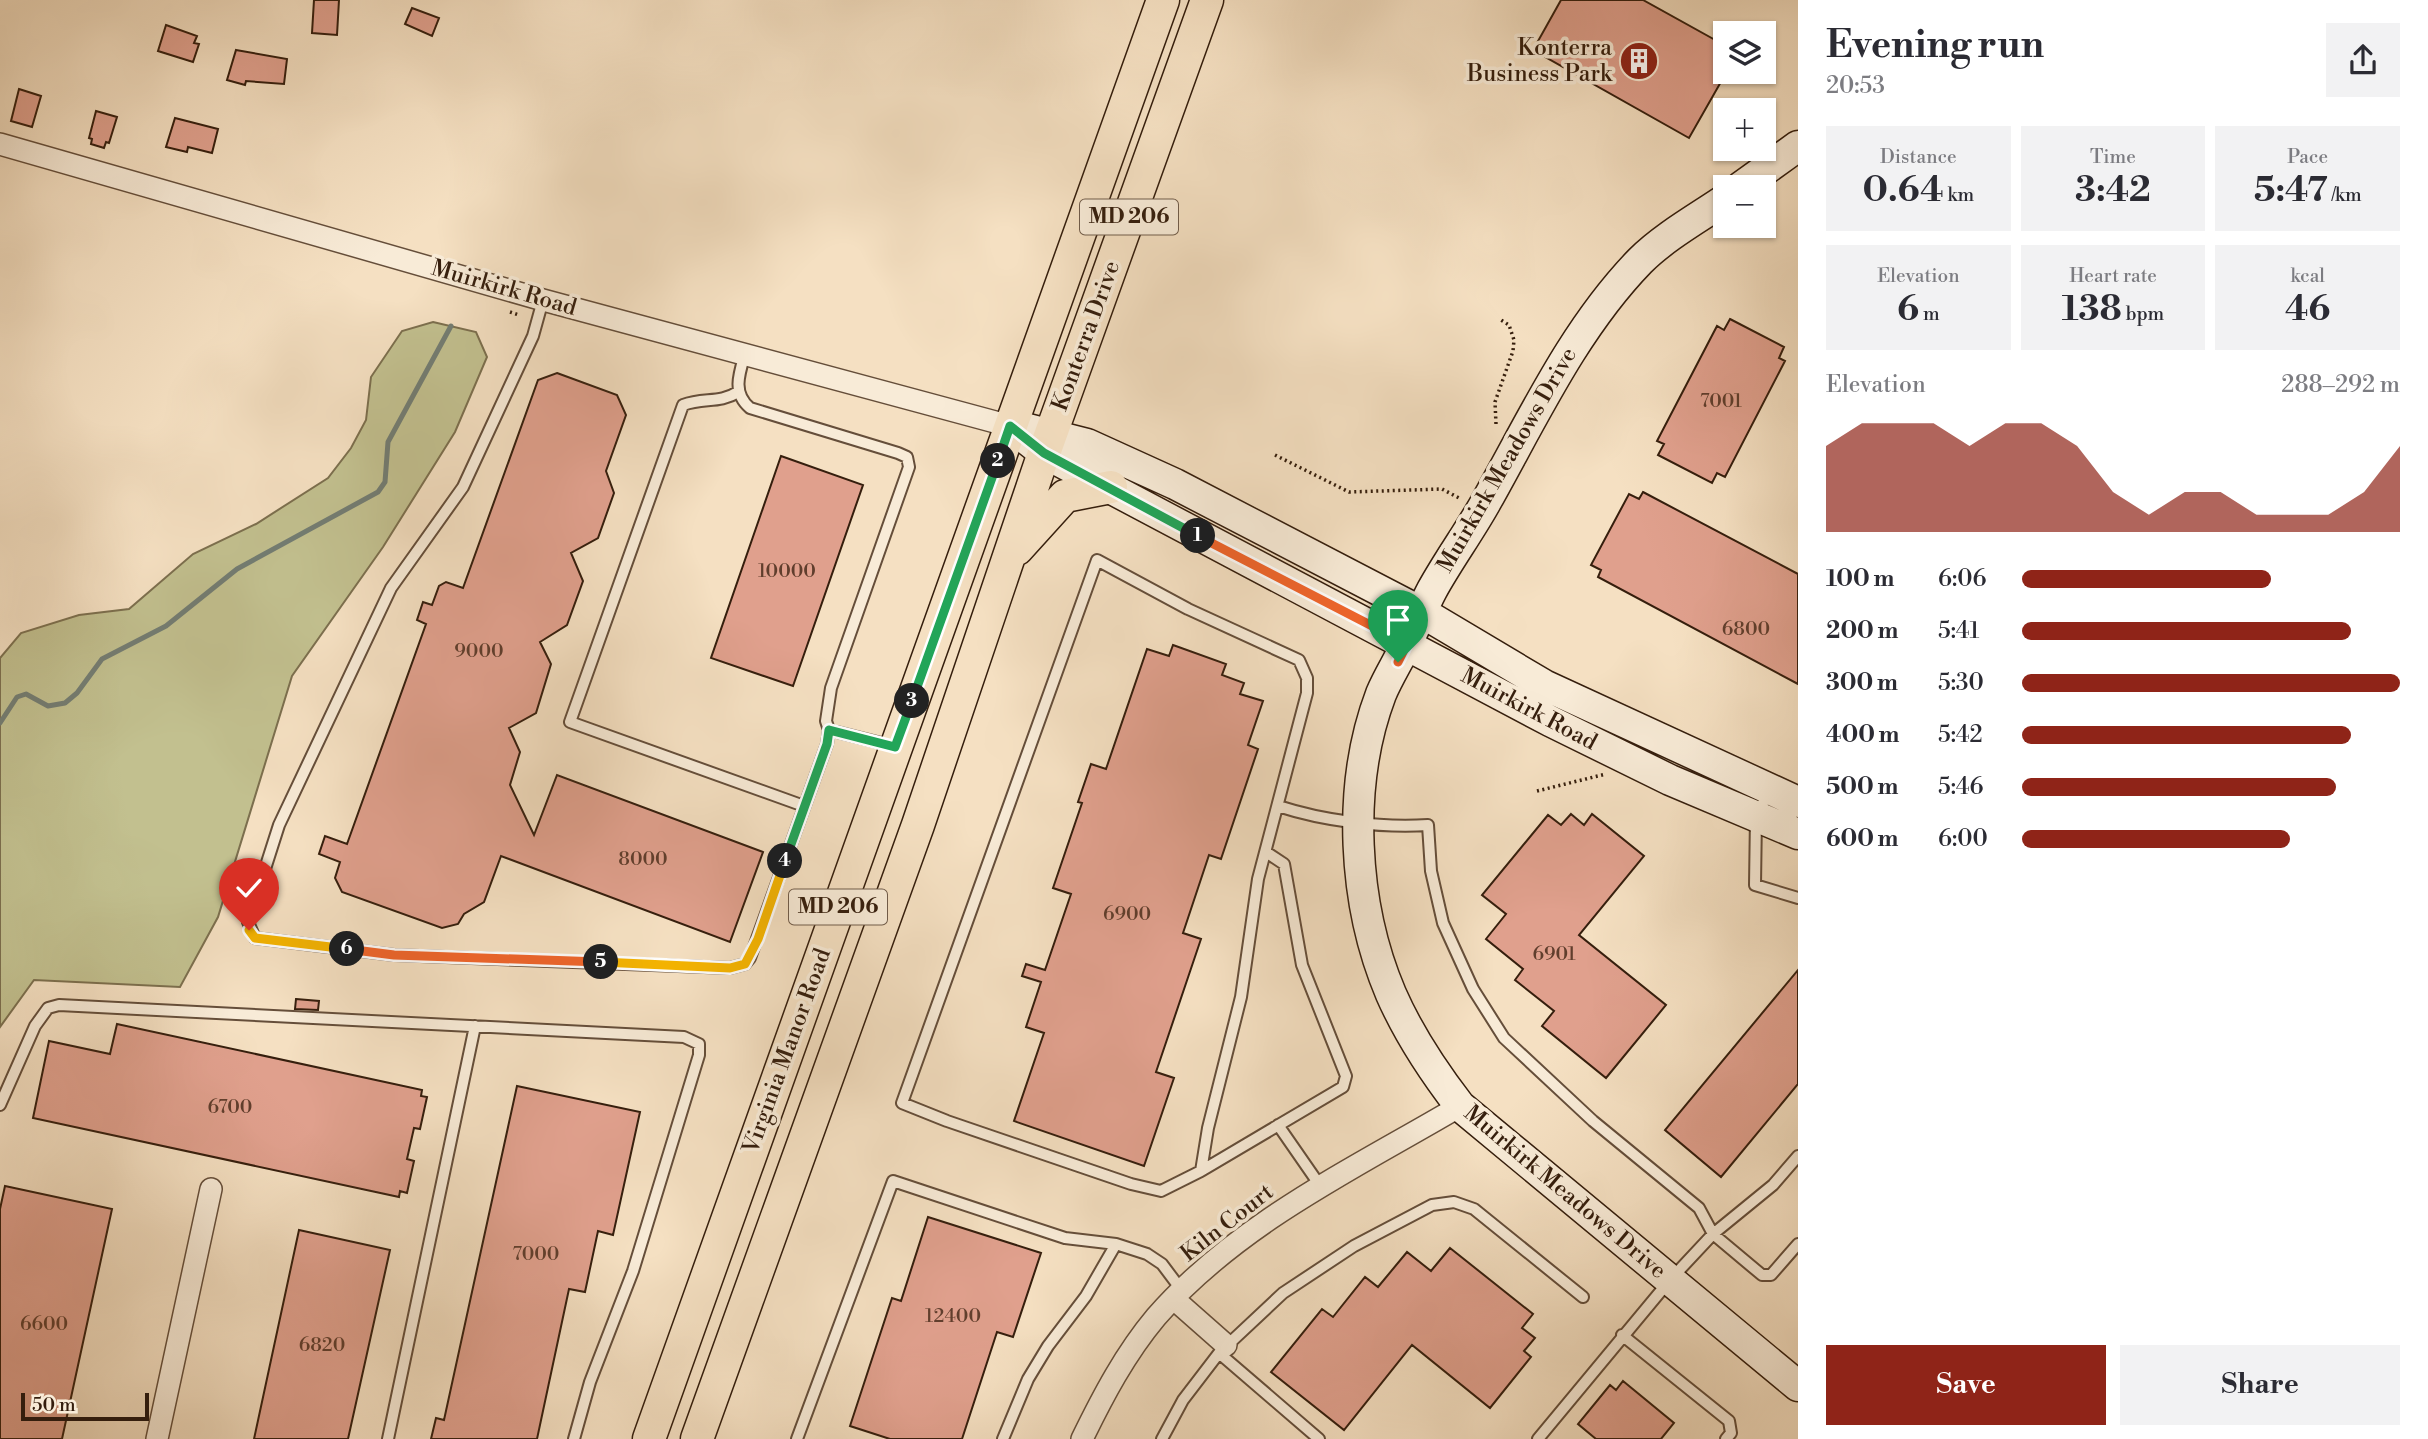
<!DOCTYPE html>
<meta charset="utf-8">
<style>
body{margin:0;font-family:"Libre Bodoni",serif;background:#f2f2f3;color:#2b2b33;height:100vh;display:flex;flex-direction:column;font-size:26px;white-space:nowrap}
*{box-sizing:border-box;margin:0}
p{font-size:23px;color:#7c7c81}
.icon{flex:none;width:38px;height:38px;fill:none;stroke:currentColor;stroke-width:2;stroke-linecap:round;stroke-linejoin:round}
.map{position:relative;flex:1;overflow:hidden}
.panel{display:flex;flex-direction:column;background:#fff;width:630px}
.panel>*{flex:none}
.tools{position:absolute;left:1713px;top:21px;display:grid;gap:14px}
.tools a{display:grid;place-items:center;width:63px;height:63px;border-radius:0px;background:#fff;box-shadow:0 2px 5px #0004;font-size:35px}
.scale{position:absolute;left:21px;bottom:18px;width:128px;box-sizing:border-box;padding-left:7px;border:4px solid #351e0d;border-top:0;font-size:19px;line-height:24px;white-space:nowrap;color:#351e0d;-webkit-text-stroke:5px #f8ebd7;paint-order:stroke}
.pin{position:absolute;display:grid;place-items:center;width:60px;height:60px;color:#fff;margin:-72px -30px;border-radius:50% 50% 50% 0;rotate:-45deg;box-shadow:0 0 7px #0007}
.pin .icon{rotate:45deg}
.km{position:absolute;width:35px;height:35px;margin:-18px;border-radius:50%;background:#222;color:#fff;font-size:19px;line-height:35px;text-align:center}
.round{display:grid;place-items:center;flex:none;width:74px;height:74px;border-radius:0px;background:#f2f2f3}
.headline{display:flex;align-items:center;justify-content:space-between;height:119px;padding:0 28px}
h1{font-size:38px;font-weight:700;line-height:52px}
.metrics{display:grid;grid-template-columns:repeat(3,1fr);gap:10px;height:119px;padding:7px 28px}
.metrics div{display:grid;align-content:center;border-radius:0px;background:#f2f2f3;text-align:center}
.metrics b{font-size:35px;font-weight:700}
.metrics small{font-size:19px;font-weight:400}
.metrics p{font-size:19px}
.chart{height:196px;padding:14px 28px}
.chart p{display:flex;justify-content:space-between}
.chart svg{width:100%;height:126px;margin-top:7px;fill:#8f2418;opacity:.7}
.primary-button{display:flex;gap:14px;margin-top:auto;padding:14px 28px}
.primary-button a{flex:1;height:80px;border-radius:0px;background:#8f2418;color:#fff;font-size:28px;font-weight:700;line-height:80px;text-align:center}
.primary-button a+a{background:#f2f2f3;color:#2b2b33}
ul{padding:0 28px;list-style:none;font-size:23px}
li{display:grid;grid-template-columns:112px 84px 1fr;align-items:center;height:52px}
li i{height:18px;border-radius:9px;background:#8f2418}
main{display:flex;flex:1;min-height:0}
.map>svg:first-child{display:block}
.green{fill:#c2c08f;stroke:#7c6f4e;stroke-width:2}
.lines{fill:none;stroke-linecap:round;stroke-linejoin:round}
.stream{stroke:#737d73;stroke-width:5}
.building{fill:#e0a08d;stroke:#351e0d;stroke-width:2}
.lane-casing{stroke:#654e3a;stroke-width:14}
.street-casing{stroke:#654e3a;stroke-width:24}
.secondary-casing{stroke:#351e0d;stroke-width:33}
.primary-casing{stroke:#351e0d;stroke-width:35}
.path{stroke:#351e0d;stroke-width:3.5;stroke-dasharray:2 3.5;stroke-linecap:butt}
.lane{stroke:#f8ebd7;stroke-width:10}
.street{stroke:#f8ebd7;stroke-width:21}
.secondary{stroke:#f8ebd7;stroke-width:30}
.primary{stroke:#f5e0c2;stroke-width:32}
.split-1-casing{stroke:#fff;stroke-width:14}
.split-2-casing{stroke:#fff;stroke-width:14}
.split-3-casing{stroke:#fff;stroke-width:14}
.split-4-casing{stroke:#fff;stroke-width:14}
.split-5-casing{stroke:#fff;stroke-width:14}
.split-6-casing{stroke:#fff;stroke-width:14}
.split-7-casing{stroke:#fff;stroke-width:14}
.split-1{stroke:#f0652b;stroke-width:9}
.split-2{stroke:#22a559;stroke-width:9}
.split-3{stroke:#22a559;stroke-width:9}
.split-4{stroke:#22a559;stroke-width:9}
.split-5{stroke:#f5b400;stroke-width:9}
.split-6{stroke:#f0652b;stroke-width:9}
.split-7{stroke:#f5b400;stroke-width:9}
.labels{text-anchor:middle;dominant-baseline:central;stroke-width:7;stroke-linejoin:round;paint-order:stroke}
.number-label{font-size:19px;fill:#603e2d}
.shield{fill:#f8ebd7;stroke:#705c4a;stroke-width:2}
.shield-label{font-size:21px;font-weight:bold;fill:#351e0d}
.poi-label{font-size:23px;fill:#351e0d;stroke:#f8ebd7;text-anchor:end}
.street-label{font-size:23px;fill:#351e0d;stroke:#f8ebd7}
</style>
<main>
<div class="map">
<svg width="1798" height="1439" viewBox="0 0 1798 1439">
<rect width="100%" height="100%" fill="#f5e0c2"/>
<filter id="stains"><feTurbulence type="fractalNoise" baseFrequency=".00286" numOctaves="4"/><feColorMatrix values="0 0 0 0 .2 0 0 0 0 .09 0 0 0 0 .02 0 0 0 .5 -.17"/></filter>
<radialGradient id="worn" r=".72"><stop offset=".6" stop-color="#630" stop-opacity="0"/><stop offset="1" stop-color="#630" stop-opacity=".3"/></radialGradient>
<!-- green -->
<path class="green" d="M433,322L476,332L487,357L455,432L383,547L292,676L218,917L180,987L34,980L0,1027V658L21,633L79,615L129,609L193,554L256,524L328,478L351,448L366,420L371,377L402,331Z"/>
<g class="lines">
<!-- stream -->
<path class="stream" d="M0,723L17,697L26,694L48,706L65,703L77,693L102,659L166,626L237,569L378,492L385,482L388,442L451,326"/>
</g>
<!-- building -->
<path class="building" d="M314,0H339L337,35L312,33Z
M1561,0H1643L1726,46V73L1689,138L1533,50Z
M412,8L439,18L432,36L405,24Z
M166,25L197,36L194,43L199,44L193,62L158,51Z
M236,50L287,59L284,84L246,81L245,85L227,80Z
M19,89L41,96L32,127L11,121Z
M96,111L117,117L109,143L106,142L104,148L91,144L92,139L89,138Z
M175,118L218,129L212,153L188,147L187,152L166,147Z
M1730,319L1784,347L1779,358L1785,361L1725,477L1717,473L1712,483L1658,455L1664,444L1657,441L1717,326L1724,330Z
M557,373L617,395L626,415L606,471L614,493L598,538L571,553L583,581L567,625L540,642L551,664L536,713L509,728L520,752L510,785L534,835L557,775L763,852L730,942L501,856L484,902L464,914L458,924L442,928L342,892L335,878L340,862L319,854L325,836L347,844L426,624L417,620L423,602L432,605L439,586L446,582L463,588L538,380Z
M781,456L863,485L793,686L711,658Z
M1643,492L1798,574V684L1598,577L1601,570L1591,565L1629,494L1639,499Z
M1173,645L1226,664L1222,675L1244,683L1240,694L1263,701L1248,745L1258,749L1221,859L1209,855L1183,933L1201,939L1156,1072L1174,1078L1144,1166L1014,1121L1044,1033L1026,1027L1041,982L1022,976L1026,964L1045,970L1071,894L1053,888L1082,803L1078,802L1091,764L1106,769L1147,649L1169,656Z
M1571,814L1584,825L1592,814L1644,856L1579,935L1666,1005L1606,1078L1542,1026L1554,1011L1515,980L1523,969L1486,939L1506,914L1482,895L1548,815L1561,825Z
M1798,970V1084L1721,1177L1665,1130Z
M296,999L319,1001L318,1010L295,1009Z
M117,1024L422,1090L421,1096L427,1097L420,1129L414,1128L407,1159L414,1161L407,1193L400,1191L399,1197L33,1118L49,1041L110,1054Z
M517,1086L640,1112L613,1235L598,1231L585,1292L569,1289L537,1439H431L436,1418L444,1420Z
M5,1186L112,1209L62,1439H0V1209Z
M928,1217L1041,1253L1013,1337L997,1332L962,1439H890L850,1426L892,1298L901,1301Z
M299,1230L390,1250L348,1439H254Z
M1450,1248L1533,1314L1522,1328L1535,1338L1524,1351L1531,1357L1490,1408L1412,1345L1344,1430L1271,1372L1322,1309L1333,1317L1365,1277L1378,1287L1407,1252L1431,1271Z
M1623,1381L1674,1423L1661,1439H1596L1578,1424L1610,1385L1616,1390Z"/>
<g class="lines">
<!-- lane casing -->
<g class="lane-casing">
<path id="lane" d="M543,300L533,336L463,487L391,588L279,825L248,922L255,938L394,955L730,968L745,964L750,958L827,744L829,730L826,721L831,688L909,467L907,457L898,453L750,408C732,393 739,374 745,354
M738,392C719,404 704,397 683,405L570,722L804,806
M1097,560L1188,609L1299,660L1307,678V693L1258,879L1241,997L1208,1128L1201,1171L1161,1191L1131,1184L947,1121L902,1103Z
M829,730L893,746
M1770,790L1756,816L1755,885L1798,898
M1278,806C1324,821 1380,828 1428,825L1431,871L1443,923L1473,989L1504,1038L1593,1121L1699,1208L1713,1234L1762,1275H1771L1798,1244
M0,1105L35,1026L48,1008L59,1005L684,1037L699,1044V1055L633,1271L590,1382L574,1439
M1278,1125L1321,1187
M1201,1171L1343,1087L1346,1076L1302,965L1284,864L1266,852
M1622,1335L1729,1421L1731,1433L1726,1439
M1219,1353L1319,1439
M388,1439L475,1026
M797,1439L893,1181L1065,1238L1116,1244L1147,1254L1162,1264L1183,1292
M1003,1439L1028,1379L1048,1346L1086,1296L1116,1244
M1162,1439L1183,1400L1219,1353L1283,1293L1354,1246L1432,1205L1454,1202L1474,1209L1583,1297
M1538,1439L1670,1280L1713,1234L1773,1185L1798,1156"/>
</g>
<!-- street casing -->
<g class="street-casing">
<path id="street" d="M0,144L543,300L1010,426
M1175,1300L1226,1345
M157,1439L211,1189
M1082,1439C1103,1396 1125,1354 1156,1317C1238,1223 1355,1168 1460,1106"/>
</g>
<!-- secondary casing -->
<g class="secondary-casing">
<path id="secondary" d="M1741,187L1798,146
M1726,199C1698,218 1664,237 1640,261C1574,329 1533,418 1487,500C1470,531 1449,559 1432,590C1423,607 1416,626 1407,643C1399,660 1388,677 1381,694C1346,786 1353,905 1391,994C1409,1035 1433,1071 1460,1106L1798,1386
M1010,426L1044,453L1550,721L1670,780L1798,834
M1028,429L1087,444L1175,484L1423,613L1544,685L1798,802"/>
</g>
<!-- primary casing -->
<g class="primary-casing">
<path id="primary" d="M1017,549L1065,496L1111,487
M649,1439L1163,0
M697,1439L918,825L1044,453L1207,0"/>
</g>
<!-- path -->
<path class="path" d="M510,312L519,315
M1496,424L1495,402L1513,351L1514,340L1509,325L1501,320
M1275,455L1349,492L1442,489L1461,499
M1537,791L1606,774"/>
<!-- lane -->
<use href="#lane" class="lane"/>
<!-- street -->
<use href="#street" class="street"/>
<!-- secondary -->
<use href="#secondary" class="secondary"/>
<!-- primary -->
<use href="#primary" class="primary"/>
</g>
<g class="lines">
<!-- split-1 casing -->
<g class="split-1-casing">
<path id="split-1" d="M1198,536L1407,644L1398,662"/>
</g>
<!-- split-2 casing -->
<g class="split-2-casing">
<path id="split-2" d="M998,461L1010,426L1044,453L1198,536"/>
</g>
<!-- split-3 casing -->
<g class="split-3-casing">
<path id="split-3" d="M912,701L998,461"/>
</g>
<!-- split-4 casing -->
<g class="split-4-casing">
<path id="split-4" d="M785,861L827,744L829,730L895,747L912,701"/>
</g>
<!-- split-5 casing -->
<g class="split-5-casing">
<path id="split-5" d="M601,962L730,968L745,964L758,939L785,861"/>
</g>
<!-- split-6 casing -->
<g class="split-6-casing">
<path id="split-6" d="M347,949L394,955L601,962"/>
</g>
<!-- split-7 casing -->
<g class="split-7-casing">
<path id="split-7" d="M249,930L255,938L347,949"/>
</g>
<!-- split-1 -->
<use href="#split-1" class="split-1"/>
<!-- split-2 -->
<use href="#split-2" class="split-2"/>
<!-- split-3 -->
<use href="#split-3" class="split-3"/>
<!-- split-4 -->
<use href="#split-4" class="split-4"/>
<!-- split-5 -->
<use href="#split-5" class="split-5"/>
<!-- split-6 -->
<use href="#split-6" class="split-6"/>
<!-- split-7 -->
<use href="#split-7" class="split-7"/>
</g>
<!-- icons -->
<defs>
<g id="building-disc" transform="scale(2.0125)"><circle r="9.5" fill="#8f2418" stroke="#f8ebd7"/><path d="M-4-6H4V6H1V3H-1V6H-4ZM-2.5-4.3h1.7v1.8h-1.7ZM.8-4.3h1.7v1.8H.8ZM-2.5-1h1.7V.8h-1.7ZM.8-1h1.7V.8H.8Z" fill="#fff"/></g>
</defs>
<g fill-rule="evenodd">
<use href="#building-disc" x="1639" y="61"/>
</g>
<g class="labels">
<!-- number labels -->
<g class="number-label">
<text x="1721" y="401">7001</text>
<text x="787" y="571">10000</text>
<text x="1746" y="629">6800</text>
<text x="479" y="651">9000</text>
<text x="643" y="859">8000</text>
<text x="1127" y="914">6900</text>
<text x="1554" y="954">6901</text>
<text x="230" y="1107">6700</text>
<text x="536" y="1254">7000</text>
<text x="953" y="1316">12400</text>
<text x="44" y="1324">6600</text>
<text x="322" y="1345">6820</text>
</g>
<!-- shield labels -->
<g class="shield">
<rect x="1080" y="199.5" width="98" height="35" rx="5"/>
<rect x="789" y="889.5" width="98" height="35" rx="5"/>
</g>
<g class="shield-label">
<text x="1129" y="217">MD 206</text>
<text x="838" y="907">MD 206</text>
</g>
<!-- poi labels -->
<g class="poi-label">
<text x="1612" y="48">Konterra<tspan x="1612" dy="26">Business Park</tspan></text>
</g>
<!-- street labels -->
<g class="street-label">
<text transform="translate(504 288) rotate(16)">Muirkirk Road</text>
<text transform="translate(1086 336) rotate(-70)">Konterra Drive</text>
<text transform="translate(1507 460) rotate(-60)">Muirkirk Meadows Drive</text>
<text transform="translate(1529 709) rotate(28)">Muirkirk Road</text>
<text transform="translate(787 1051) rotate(-70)">Virginia Manor Road</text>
<text transform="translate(1565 1192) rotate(40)">Muirkirk Meadows Drive</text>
<text transform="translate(1227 1223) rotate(-38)">Kiln Court</text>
</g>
</g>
<rect width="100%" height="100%" filter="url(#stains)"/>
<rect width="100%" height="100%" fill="url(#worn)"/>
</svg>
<div class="tools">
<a><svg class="icon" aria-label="layers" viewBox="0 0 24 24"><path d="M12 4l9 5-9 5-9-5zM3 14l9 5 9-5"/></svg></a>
<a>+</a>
<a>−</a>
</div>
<div class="scale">50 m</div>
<div class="pin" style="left:1398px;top:662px;background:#1e9e55"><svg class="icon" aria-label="arrive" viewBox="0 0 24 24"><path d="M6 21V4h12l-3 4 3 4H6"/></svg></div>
<div class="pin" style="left:249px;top:930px;background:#d93025"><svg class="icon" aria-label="check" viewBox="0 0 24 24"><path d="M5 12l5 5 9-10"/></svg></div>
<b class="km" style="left:1198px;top:536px">1</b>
<b class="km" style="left:998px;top:461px">2</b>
<b class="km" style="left:912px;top:701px">3</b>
<b class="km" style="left:785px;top:861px">4</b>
<b class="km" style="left:601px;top:962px">5</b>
<b class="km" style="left:347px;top:949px">6</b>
</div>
<section class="panel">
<div class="headline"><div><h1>Evening run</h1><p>20:53</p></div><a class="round"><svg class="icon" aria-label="share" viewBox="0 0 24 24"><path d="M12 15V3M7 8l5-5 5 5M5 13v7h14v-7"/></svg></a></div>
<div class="metrics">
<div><p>Distance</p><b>0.64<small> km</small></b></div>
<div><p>Time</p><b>3:42</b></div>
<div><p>Pace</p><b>5:47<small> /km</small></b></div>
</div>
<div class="metrics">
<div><p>Elevation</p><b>6<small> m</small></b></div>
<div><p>Heart rate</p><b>138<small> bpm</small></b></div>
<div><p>kcal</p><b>46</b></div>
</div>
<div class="chart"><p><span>Elevation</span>288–292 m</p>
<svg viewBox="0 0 160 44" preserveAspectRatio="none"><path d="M0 44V14L10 6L20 6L30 6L40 14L50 6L60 6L70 14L80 30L90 38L100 30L110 30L120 38L130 38L140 38L150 30L160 14V44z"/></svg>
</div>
<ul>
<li><b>100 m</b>6:06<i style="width:66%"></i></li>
<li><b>200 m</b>5:41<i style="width:87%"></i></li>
<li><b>300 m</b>5:30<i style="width:100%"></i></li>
<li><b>400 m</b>5:42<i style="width:87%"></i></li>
<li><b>500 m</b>5:46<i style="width:83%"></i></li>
<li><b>600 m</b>6:00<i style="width:71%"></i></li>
</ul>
<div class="primary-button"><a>Save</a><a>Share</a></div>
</section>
</main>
